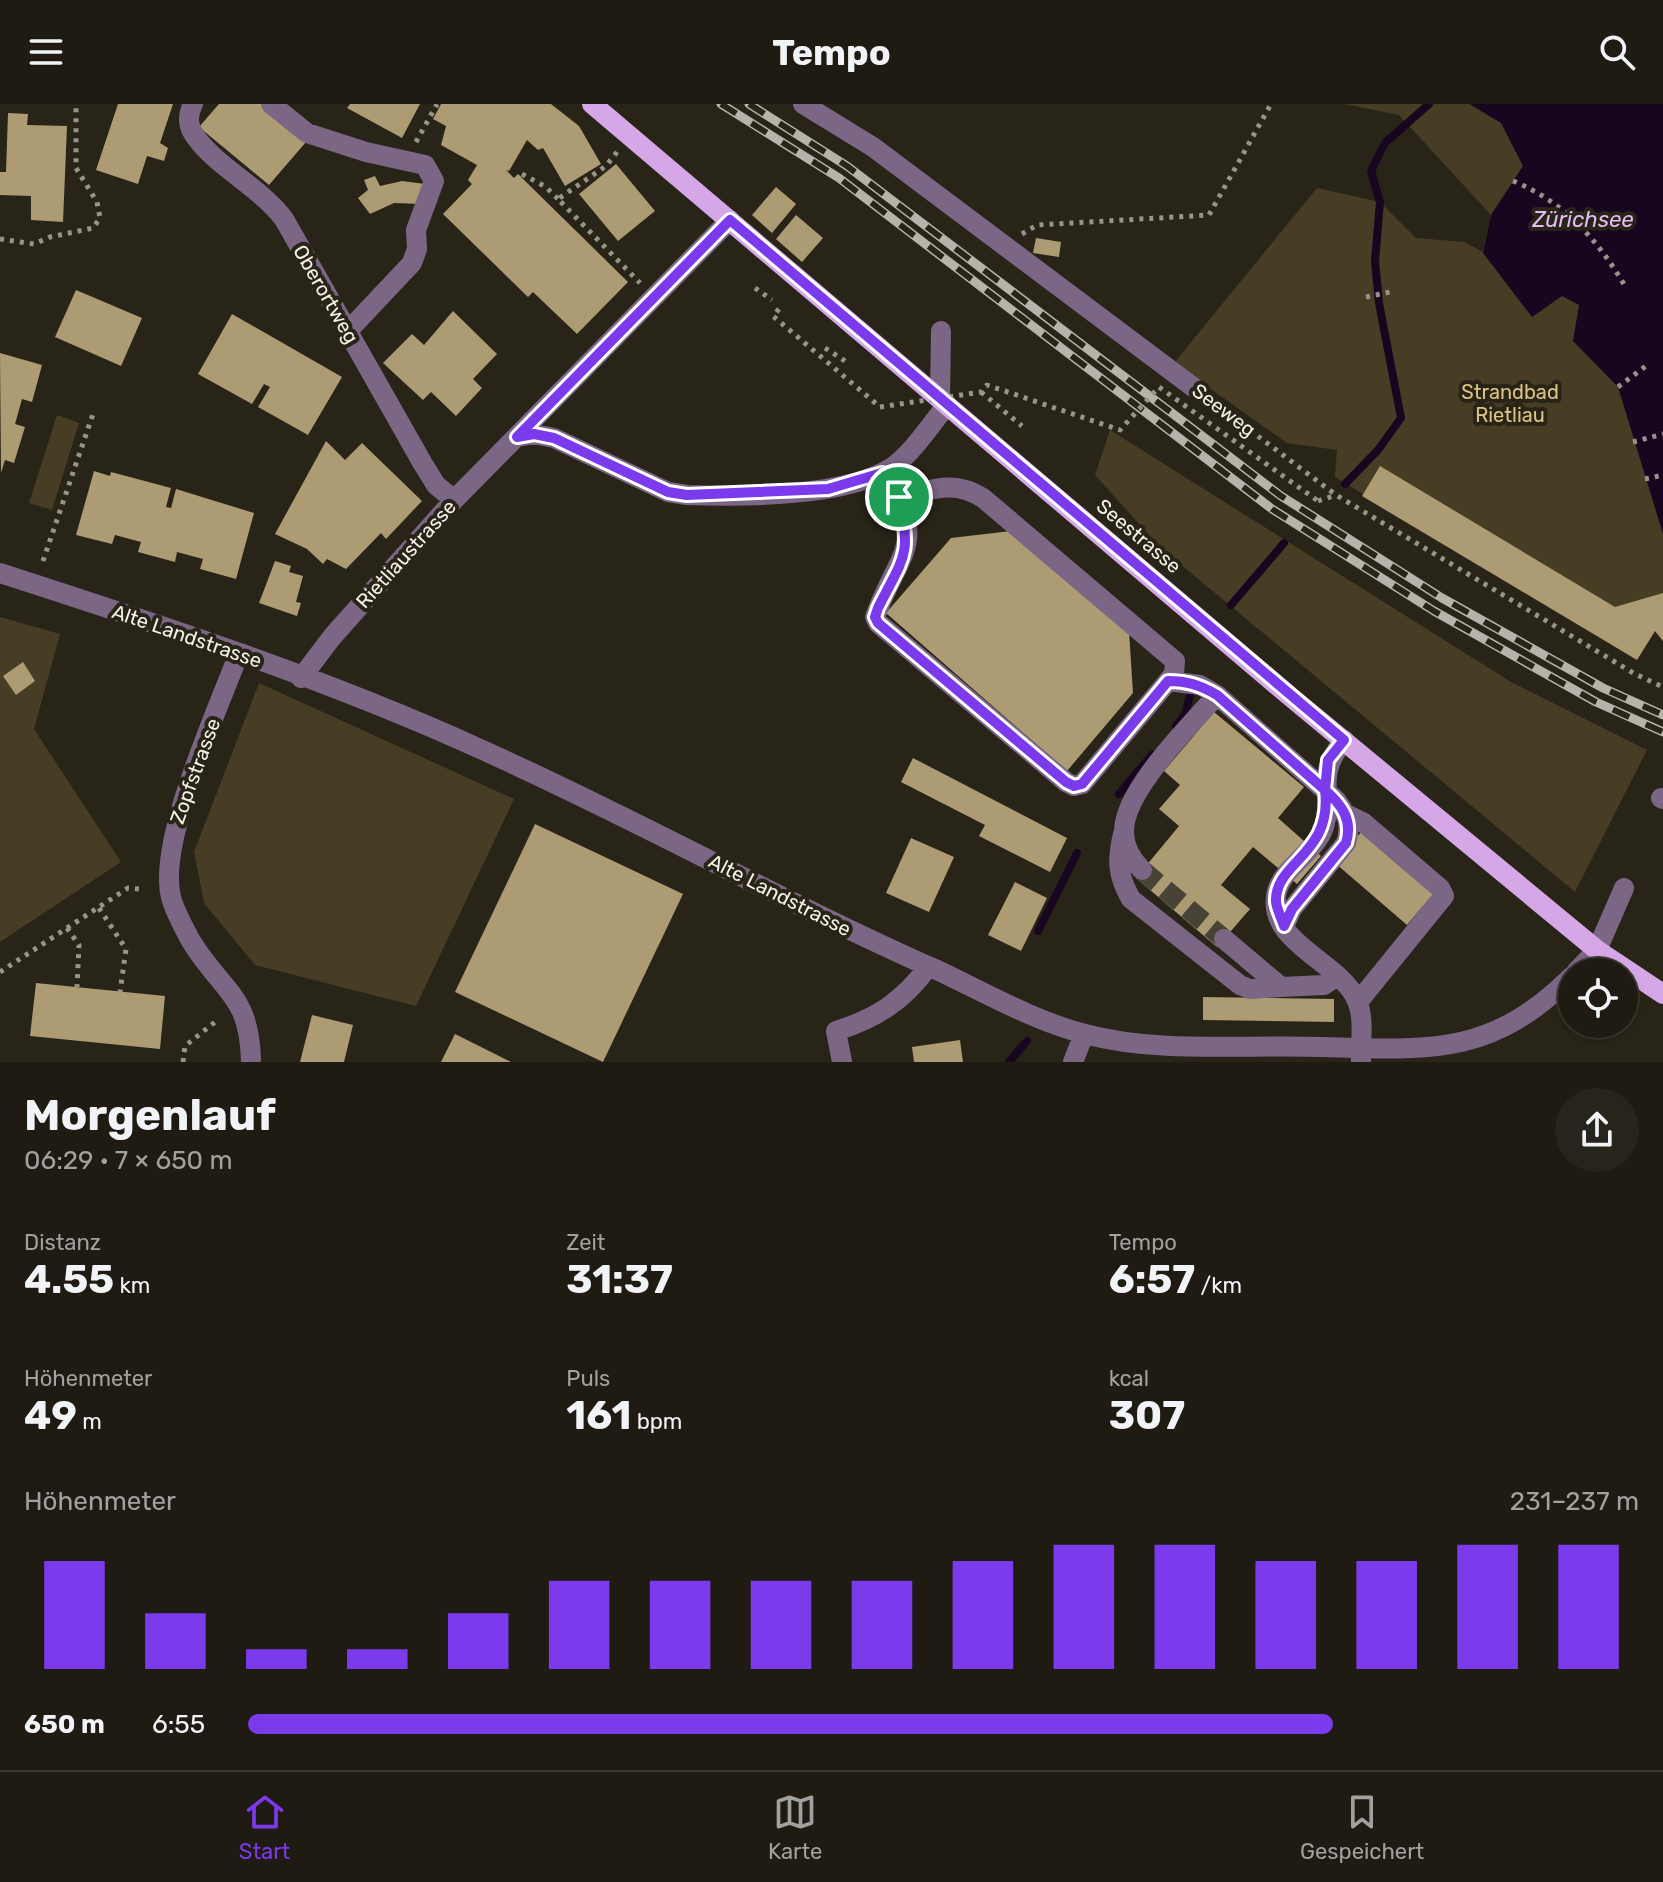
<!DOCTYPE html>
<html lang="de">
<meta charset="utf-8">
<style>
body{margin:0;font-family:Rubik,sans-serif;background:#27241b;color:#f1f3f6;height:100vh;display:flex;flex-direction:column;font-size:30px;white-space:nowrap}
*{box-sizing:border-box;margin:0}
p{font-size:26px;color:#a1a19f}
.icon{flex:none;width:44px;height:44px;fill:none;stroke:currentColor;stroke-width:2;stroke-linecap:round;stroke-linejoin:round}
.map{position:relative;height:958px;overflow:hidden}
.side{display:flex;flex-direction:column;background:#1f1b12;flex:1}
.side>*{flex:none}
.buttons{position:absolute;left:1558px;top:854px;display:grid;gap:16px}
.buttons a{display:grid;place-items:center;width:80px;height:80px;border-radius:50%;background:#1f1b12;box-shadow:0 2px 6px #0004,0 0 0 2px #3c3932;font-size:40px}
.pin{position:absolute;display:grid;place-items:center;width:68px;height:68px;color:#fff;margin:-34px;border:4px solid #fff;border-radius:50%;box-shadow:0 2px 8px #0007}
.round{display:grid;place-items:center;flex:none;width:84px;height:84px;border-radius:42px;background:#27241b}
.headline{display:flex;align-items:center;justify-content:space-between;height:136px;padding:0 24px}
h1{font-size:44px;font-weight:700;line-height:60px}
.figures{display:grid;grid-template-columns:repeat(3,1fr);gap:12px;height:136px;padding:8px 24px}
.figures div{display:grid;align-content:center}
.figures b{font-size:40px;font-weight:700}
.figures small{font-size:22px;font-weight:400}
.figures p{font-size:22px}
.chart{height:224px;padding:16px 24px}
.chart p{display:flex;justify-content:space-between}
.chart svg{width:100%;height:144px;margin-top:8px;stroke:#7c3aed;stroke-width:6}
ul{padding:0 24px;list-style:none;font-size:26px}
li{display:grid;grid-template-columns:128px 96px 1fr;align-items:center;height:60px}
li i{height:20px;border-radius:10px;background:#7c3aed}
header{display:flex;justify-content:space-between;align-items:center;height:104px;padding:0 24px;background:#1f1b12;font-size:36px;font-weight:700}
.tabs{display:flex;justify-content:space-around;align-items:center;height:112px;border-top:2px solid #3c3932;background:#1f1b12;font-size:22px;color:#a1a19f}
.tabs a{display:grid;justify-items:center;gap:4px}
.tabs .current{color:#7c3aed}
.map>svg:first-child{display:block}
.green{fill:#473d24}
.water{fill:#18051f}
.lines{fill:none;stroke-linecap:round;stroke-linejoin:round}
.stream{stroke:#18051f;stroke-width:8}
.building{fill:#ac9b73}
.minor-tunnel{stroke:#474337;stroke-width:20;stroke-dasharray:20 10;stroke-linecap:butt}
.path{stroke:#98948a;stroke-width:5;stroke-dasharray:4 6;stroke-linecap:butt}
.minor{stroke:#7c6685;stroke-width:20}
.major{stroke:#d5a7e7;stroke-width:20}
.rail-casing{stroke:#b6b3aa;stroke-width:9}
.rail{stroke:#292418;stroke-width:6;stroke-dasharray:18;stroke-linecap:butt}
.path-bridge{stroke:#98948a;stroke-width:5;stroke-dasharray:4 6;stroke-linecap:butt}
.route-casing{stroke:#fff;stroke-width:16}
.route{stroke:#7c3aed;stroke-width:10}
.labels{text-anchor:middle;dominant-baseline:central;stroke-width:8;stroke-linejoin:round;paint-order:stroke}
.street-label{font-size:20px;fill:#f4f1e9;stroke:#292418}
.park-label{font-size:20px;fill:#dec482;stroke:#292418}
.water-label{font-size:22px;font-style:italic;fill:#e4bcf5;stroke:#292418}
</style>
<header><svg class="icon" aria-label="menu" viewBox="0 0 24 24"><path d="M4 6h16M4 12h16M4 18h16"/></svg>Tempo<svg class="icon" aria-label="search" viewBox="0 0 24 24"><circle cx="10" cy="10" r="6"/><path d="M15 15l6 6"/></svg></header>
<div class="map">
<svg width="1663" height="958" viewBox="0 0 1663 958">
<rect width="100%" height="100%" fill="#292418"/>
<!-- green -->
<path class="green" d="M1344,0H1470L1501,19L1663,0V537L1655,527L1637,556L1335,373L1337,346L1287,339L1174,259L1317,84L1380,98L1416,134L1464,138L1483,148L1491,111L1399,11Z
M57,311L79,319L52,406L29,399Z
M1110,326L1511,578L1647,646L1575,788L1161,444L1095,371Z
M0,513L60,530L34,625L121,758L0,838Z
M259,579L514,695L416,902L255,861L204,799L194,748Z"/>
<!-- water -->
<path class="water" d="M1470,0H1663V430L1618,283L1573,237L1579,201L1562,192L1532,213L1483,149L1491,111L1523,62L1501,19Z"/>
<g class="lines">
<!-- stream -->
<path class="stream" d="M1345,380L1378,346L1401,314L1379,199L1375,157L1380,98L1371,67L1385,39L1429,0
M1231,501L1284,439
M1176,622L1185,611L1190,591
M1119,690L1152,651
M1038,827L1077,749
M1009,958L1027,937"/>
</g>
<!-- building -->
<path class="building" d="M118,0H173L160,39L168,44L164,57L147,52L138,80L96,66Z
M219,0H261L306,38L269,81L199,23Z
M350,0H420L402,34L347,4Z
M441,0H551L579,22L601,60L565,82L543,44L538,46L527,36L509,67L506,66L514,74L518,70L628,178L577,230L533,188L528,193L443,110L472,80L468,76L477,61L441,41L446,22L433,15Z
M8,9L28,10L27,21L67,22L63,118L31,116V92L0,91V68H6Z
M616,60L655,107L618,137L579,90Z
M375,72L380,82L402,77L425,80L421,100L394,99L370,110L358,94L368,86L364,76Z
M776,83L796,100L772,129L752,111Z
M796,111L823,134L802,158L776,135Z
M1036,134L1061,138L1059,153L1033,149Z
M76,186L142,214L121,262L55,233Z
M453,207L497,250L473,275L482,284L456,312L431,288L423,296L383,259L412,230L424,241Z
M232,210L342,273L308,331L258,303L270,283L264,280L252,300L198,270Z
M0,249L42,261L32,298L22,295L15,320L25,323L14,359L5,356L1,369Z
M326,337L345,356L362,339L422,397L386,435L381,429L346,465L327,455L323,460L307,445L275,430Z
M1380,362L1615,503L1663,489V537L1655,527L1637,556L1362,392Z
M94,367L110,372L111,368L171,384L166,403L171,404L176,385L254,409L236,475L200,465L203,455L177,448L175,458L138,448L141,438L115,431L112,440L76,431Z
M1011,427L1129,527L1133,589L1067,667L886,509L951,434Z
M275,457L291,462L289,468L303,472L296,498L301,499L297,512L259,499Z
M23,558L35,577L16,591L3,572Z
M1214,608L1304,683L1278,714L1321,752L1297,780L1253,743L1221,781L1250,805L1217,843L1136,774L1179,722L1159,705L1180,681L1164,667Z
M913,654L1067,734L1050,768L979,732L985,721L901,678Z
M535,720L683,790L603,958L455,888Z
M1362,727L1434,789L1407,821L1335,759Z
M911,734L954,753L929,808L886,789Z
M1015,778L1047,794L1021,847L988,831Z
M36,879L165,892L160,945L30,932Z
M1203,893L1334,895V918L1203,916Z
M312,911L353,921L344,958H300Z
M455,930L511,958H441Z
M960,936L963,958H914L912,943Z"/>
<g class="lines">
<!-- minor-tunnel -->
<path class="minor-tunnel" d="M1142,766L1224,835"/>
<!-- path -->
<path class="path" d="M416,38L437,0
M617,48L606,62L558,95L640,179
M522,70L546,83L558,95
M1513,77C1563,97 1598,136 1625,182
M1022,130L1037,121L1209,111L1271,0
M0,135L34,140L50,133L93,124L100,114L97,98L76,64V0
M755,184L772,196
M1366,193L1395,187
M779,205L773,212L880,303
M825,244L845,257
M1618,283L1650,259
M981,288L1022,322
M1210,296L1336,391L1635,570L1663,583
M1633,338L1663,330
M1645,375L1663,371
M1318,397L1336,391
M43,457L94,307
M99,804L126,845L120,888
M67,824L79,841L77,883
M0,868L128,784L139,785
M183,958L185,942L215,918"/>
<!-- minor -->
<path class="minor" d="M193,0C188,10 187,19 193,29C212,60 260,83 284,115L423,360L436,381L454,396
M271,0L307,29L366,48L425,61L434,77L416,126L417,145L412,159L347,228
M803,0L873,43L1193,283
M940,295L941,227
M517,333L534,330L554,334L668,388L687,391C742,393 849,393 894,362C914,347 931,320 947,301
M882,369C931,439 898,448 875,513L878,519L1066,678L1074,682L1082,680L1174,570L1175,557L983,394C953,375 932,386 899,393
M0,469C161,521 324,574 478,644C633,713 781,797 937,866C984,888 1034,917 1085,930C1160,950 1244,940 1322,943C1429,946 1490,953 1572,872
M239,549C218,605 157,738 171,793C174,806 184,824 191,837C222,888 250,890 251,958
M301,574L332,533L454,396L730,116
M1168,577L1200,581L1217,591
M1344,636C1313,676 1335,685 1324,723C1316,748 1284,762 1277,787C1264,839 1341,857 1357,897C1365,915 1360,939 1361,958
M1661,694L1663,695
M1346,710L1364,719L1440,784L1444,792L1358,898
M1123,730C1117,756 1117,771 1131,795L1240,881L1250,885L1281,883
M1142,766C1132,756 1124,742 1124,728C1123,687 1191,621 1217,591L1336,696C1347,711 1352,720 1346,739L1292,805L1284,822
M1224,835L1281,883L1324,881L1337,872
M1576,868L1597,846L1624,784
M842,958L836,927C877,914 903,897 928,863
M1073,958L1084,930"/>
<!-- major -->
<path class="major" d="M592,0L1292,594L1597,846L1663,890"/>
<!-- rail casing -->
<g class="rail-casing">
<path id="rail" d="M721,0L839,74L1272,405L1434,507L1596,598L1663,628
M749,0L847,62L1281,392L1442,494L1603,584L1663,611"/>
</g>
<!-- rail -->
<use href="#rail" class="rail"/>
<!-- path-bridge -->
<path class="path-bridge" d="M880,303L981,288L987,281L1120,326L1159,283L1318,397"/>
</g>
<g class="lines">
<!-- route casing -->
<g class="route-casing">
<path id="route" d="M899,393L882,369L828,385L687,391L668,388L554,334L534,330L517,333L730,116L1344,636L1328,656L1325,686C1342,701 1353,716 1346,739L1292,805L1284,822C1282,815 1277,806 1276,798C1274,758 1333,751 1325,686L1217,591C1200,581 1187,577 1168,577L1082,680L1074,682L1066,678L878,519L875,513L878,504C904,452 912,452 899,393"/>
</g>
<!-- route -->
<use href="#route" class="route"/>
</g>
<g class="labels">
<!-- street labels -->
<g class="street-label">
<text transform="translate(326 190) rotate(60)">Oberortweg</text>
<text transform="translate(1224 306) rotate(37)">Seeweg</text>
<text transform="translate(1139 432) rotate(40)">Seestrasse</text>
<text transform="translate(406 450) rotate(-48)">Rietliaustrasse</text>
<text transform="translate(187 532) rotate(19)">Alte Landstrasse</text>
<text transform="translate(195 667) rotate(-70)">Zopfstrasse</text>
<text transform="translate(780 791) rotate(27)">Alte Landstrasse</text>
</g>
<!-- park labels -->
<g class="park-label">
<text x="1510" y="288">Strandbad<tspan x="1510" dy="23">Rietliau</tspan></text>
</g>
<!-- water labels -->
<g class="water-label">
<text x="1583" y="115">Zürichsee</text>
</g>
</g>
</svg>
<div class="buttons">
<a><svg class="icon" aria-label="locate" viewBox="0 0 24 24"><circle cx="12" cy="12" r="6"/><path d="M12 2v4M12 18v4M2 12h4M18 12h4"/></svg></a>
</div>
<div class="pin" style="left:899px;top:393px;background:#1e9e55"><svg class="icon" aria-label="arrive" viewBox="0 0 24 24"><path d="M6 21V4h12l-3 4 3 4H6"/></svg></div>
</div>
<section class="side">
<div class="headline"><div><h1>Morgenlauf</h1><p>06:29 · 7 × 650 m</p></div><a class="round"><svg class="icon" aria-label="share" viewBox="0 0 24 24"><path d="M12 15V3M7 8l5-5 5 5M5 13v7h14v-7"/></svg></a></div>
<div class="figures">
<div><p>Distanz</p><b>4.55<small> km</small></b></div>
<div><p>Zeit</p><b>31:37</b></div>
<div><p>Tempo</p><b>6:57<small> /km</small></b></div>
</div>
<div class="figures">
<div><p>Höhenmeter</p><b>49<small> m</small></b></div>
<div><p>Puls</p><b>161<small> bpm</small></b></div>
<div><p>kcal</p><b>307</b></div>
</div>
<div class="chart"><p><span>Höhenmeter</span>231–237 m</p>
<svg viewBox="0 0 160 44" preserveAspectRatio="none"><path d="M5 44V11M15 44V27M25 44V38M35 44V38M45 44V27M55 44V17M65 44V17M75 44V17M85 44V17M95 44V11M105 44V6M115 44V6M125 44V11M135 44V11M145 44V6M155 44V6"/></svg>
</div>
<ul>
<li><b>650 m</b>6:55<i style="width:78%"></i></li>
</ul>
</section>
<nav class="tabs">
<a class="current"><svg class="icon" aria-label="home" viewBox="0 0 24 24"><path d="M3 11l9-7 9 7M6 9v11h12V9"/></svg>Start</a>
<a><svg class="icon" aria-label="map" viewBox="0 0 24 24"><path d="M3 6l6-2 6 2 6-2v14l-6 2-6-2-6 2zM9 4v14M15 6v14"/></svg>Karte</a>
<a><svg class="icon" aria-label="saved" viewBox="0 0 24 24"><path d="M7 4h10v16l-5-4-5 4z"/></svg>Gespeichert</a>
</nav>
